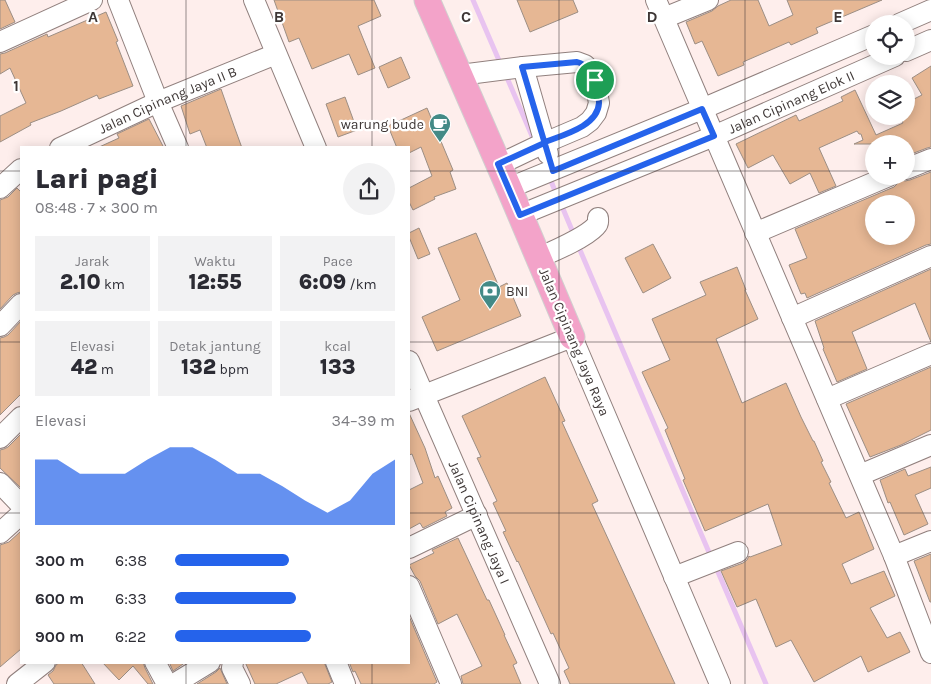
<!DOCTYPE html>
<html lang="id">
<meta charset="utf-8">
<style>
body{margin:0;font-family:Karla,sans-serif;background:#f2f2f3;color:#2b2b33;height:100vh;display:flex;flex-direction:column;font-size:19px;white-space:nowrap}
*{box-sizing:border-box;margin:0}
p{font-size:16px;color:#7c7c81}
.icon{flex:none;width:28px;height:28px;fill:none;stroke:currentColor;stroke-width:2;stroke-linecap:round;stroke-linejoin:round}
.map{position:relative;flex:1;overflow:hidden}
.details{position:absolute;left:20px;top:146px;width:390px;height:518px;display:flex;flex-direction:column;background:#fff;border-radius:0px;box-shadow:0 2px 12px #0003}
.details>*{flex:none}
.fabs{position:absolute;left:865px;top:15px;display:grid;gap:10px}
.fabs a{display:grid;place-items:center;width:50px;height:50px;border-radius:50%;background:#fff;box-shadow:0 2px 12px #0003;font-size:25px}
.pin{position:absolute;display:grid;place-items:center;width:42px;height:42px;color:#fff;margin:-21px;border:2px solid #fff;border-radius:50%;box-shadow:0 1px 5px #0007}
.round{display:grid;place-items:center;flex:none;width:52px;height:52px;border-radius:26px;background:#f2f2f3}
.head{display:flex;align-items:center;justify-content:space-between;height:85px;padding:0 15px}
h1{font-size:28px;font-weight:800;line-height:38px}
.figures{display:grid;grid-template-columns:repeat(3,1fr);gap:8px;height:85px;padding:5px 15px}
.figures div{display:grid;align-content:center;border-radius:0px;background:#f2f2f3;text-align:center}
.figures b{font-size:21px;font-weight:800}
.figures small{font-size:14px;font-weight:400}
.figures p{font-size:14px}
.chart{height:140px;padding:10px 15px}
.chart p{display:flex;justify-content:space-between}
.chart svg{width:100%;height:90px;margin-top:5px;fill:#2563eb;opacity:.7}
ul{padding:0 15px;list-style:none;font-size:16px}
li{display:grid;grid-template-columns:80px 60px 1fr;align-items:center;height:38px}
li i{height:12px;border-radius:6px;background:#2563eb}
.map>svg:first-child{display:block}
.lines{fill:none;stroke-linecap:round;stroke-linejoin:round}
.stream{stroke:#e8c3f0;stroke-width:5}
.building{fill:#e6b794;stroke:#9c8e84;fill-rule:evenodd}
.minor-casing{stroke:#91807e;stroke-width:22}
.major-casing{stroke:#d1cfcf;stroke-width:27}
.minor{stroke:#fff;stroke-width:20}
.major{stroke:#f3a3c9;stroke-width:25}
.route-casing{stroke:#fff;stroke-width:10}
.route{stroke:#2563eb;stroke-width:6}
.grid{fill:none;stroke:#3e3736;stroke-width:1;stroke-opacity:0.55}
.labels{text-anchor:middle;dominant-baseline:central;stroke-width:4.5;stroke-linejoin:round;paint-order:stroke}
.street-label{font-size:14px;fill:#3e3736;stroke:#fff}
.poi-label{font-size:14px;fill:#3e3736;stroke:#fff;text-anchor:end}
.grid-label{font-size:16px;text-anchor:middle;font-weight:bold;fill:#3e3736;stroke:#fff;stroke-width:4.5;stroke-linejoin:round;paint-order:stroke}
</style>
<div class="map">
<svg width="931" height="684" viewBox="0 0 931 684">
<rect width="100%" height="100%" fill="#feeeec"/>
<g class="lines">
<!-- stream -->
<path class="stream" d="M473,0L501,65
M505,73L535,143
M549,176L557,196
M561,204L574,235
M577,243L711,557
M715,565L766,684"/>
</g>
<!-- building -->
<path class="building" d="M0,0H5L15,22L0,29Z
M274,0H374L381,16L358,26L375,68L358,75L349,54L312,69L299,38L289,42Z
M517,0H573L578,12L530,32Z
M731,0H758L769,26L793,15L787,0H882L816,28L818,33L791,45L789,42L743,62L744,65L718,76L702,41L695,44L686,22L712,11L718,6Z
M106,12L118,41L116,42L133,86L99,99L97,95L61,111L30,123L31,125L0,142V116L26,103L10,68L0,74V54L5,53L47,34L48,37Z
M401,57L410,78L388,88L379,67Z
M931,66V147L927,148L906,156V144H854L863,140L861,134H859L857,131L819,148L836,186L819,193L810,173L790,184L773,155L748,168L736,144L796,115L799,121L843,101L841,97L855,90L876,135L903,123L900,116H906V103L922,95L912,78Z
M221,89L234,126L242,148H207L200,130L190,134L181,106Z
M345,97L357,130L338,137L326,104Z
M427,108L453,170L450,172L456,189L434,197L435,199L413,210L409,202V188L432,176L421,147L409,153V148H397L388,126Z
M149,119L164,148H97L119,138L117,134Z
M931,172V244L926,245L807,298L805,293L801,294L789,265L807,258L795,229L894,187L898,183L900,179L905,181L910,180ZM874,204H906V236H874Z
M17,188L21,192V292L17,293L13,295L0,309V200L8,197Z
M419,228L430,254L418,259L409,237V233Z
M476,233L499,287L507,283L521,316L437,351L422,317L460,300L438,248Z
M653,244L671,278L643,293L625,258Z
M737,267L746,290H745L758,319L716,339L742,403L786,383L801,417L813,441H814L823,461L821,462L831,482L829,483L846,518L859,512L874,549L842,564L851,584L884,571L895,596L870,608L887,638L900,632L910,652L868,672L861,656L814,682L791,640L776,647L756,599L737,607L721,571L743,563L747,560L749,556L750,557L782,545L768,504L705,531L683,480L685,479L665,430L668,428L642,372L670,360L652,319L706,295L700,282Z
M931,269V342L915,303L852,332L867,369L837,382L823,349L824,348L815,321Z
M21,321V394L0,415V338L4,337L8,335Z
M931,367V430L901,445L870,457L846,404Z
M545,377L565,421L562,422L598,501L592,504L675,684H570L564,671L569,668L553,633L551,634L518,561L517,562L503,532L506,531L493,503L497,501L477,458L481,457L462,416Z
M409,413L425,448L435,478L438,476L452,508L445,512L447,516L423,528L420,523L409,529V490L423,483L412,454L409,455Z
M21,434V488L0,468V450L4,449L8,447Z
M931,467V488L915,495L928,524L904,535L890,502L888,503L880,480L905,469L908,476Z
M21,531V649L0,667V545L9,542Z
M458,538L487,600H489L505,635H504L517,663L513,665L521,684H463L461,676L482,666L457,614L438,624L420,581L415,576L409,565L434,553L432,550Z
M931,554V602H930L914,561Z
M409,616L437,682L434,684H361L355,671L353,672L349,662H409Z
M60,662H81L95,684H54L48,675L53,671L56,665Z
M102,662H143L145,668L153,684H148L133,666L119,680Z
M169,662H186L173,671Z
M245,662H324L332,682L328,684H308L302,672L276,684H255Z
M220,668L227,684H197L216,672Z"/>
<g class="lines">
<!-- minor casing -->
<g class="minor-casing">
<g id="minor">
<path d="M118,0L158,102L178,148"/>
<path d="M254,0L316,148"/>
<path d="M656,0L894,556L931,653"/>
<path d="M664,18L708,0"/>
<path d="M899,24L931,10"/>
<path d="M0,42L92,0"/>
<path d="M906,51L931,40"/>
<path d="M523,67L548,154"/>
<path d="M460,75L523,67L577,62L585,65L592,72L595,80L599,103L596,113L590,121L582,127L542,144L498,165"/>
<path id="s1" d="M60,148L158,102L276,54"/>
<path d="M906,169L931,159"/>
<path d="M0,188L21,169"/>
<path d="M509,188L702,109L874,35"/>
<path id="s2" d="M520,215L714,136L895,56"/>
<path d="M755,233L889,176"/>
<path d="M538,258C554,251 585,238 596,226C599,223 598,222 598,218"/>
<path d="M792,318L931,256"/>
<path d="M0,326L21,304"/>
<path id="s3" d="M409,361L550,684"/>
<path d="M827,399L931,354"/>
<path d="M409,401L572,337L720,684"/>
<path d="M0,438L21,417"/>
<path d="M860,475L931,445"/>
<path d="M0,483L21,505"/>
<path d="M0,533L21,514"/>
<path d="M409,548L477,515"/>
<path d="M894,556L931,541"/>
<path d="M674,577L738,552"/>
<path d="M409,586L451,684"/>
<path d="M155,662L167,684"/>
<path d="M233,662L232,668L240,684"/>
<path d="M336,662L345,684"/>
<path d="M17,684L45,662"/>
<path d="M174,684L210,662"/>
</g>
</g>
<!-- major casing -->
<g class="major-casing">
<path id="major" d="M427,0L509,188L572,337"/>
</g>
<!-- minor -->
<use href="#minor" class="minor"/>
<!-- major -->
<use href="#major" class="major"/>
</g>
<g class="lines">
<!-- route casing -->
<g class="route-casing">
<path id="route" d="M595,80C596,87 599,96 599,103C598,126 563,135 545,142L542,144L498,164L520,215L714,136L702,109L553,171L522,67L577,62C587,65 591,70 595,80"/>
</g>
<!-- route -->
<use href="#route" class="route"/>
</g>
<!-- grid -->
<path class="grid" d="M186,0V148M372,0V148M559,0V684M745,0V684M0,171H21M409,171H874M906,171H931M0,342H21M409,342H931M0,513H21M409,513H931M186,662V684M372,662V684"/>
<!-- icons -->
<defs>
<g id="cafe-pin" transform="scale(1.125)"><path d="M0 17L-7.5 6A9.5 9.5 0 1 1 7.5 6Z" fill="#438a86" stroke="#fff"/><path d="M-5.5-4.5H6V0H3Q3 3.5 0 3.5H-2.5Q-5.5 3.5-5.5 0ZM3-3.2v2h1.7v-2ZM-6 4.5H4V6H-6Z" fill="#fff"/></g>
<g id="bank-pin" transform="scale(1.125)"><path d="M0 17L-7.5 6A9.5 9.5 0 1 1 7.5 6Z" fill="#438a86" stroke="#fff"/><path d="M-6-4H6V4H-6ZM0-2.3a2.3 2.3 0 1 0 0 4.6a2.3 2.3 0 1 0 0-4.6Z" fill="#fff"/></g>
</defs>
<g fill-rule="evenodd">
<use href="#cafe-pin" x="440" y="124"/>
<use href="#bank-pin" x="490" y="291"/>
</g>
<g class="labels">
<!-- street labels -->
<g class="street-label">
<text stroke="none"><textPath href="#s1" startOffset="118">Jalan Cipinang Jaya II B</textPath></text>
<text stroke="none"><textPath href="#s2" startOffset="294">Jalan Cipinang Elok II</textPath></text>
<text transform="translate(574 342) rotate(67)">Jalan Cipinang Jaya Raya</text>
<text stroke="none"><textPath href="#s3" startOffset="176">Jalan Cipinang Jaya I</textPath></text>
</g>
<!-- poi labels -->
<g class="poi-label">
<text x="424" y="124">warung bude</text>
<text x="506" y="291" text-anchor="start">BNI</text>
</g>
</g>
<g class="grid-label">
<text x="93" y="22">A</text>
<text x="279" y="22">B</text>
<text x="466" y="22">C</text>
<text x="652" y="22">D</text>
<text x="838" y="22">E</text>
<text x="16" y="91">1</text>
</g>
</svg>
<div class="fabs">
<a><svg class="icon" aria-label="locate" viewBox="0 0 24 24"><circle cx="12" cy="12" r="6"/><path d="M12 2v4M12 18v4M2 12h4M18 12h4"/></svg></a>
<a><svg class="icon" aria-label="layers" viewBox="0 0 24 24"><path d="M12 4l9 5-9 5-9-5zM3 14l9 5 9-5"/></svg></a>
<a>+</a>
<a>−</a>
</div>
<div class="pin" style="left:595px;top:80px;background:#1e9e55"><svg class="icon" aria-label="arrive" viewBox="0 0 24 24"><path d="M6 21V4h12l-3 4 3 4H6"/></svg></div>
<section class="details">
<div class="head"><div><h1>Lari pagi</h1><p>08:48 · 7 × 300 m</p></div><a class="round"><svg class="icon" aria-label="share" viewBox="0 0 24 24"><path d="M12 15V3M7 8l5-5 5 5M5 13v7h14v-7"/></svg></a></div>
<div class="figures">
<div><p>Jarak</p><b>2.10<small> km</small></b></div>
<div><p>Waktu</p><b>12:55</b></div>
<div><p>Pace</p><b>6:09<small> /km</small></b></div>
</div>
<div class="figures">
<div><p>Elevasi</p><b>42<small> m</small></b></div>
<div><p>Detak jantung</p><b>132<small> bpm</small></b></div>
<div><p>kcal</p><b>133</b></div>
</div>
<div class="chart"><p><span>Elevasi</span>34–39 m</p>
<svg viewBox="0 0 160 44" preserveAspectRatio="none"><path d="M0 44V12L10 12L20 19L30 19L40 19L50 12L60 6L70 6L80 12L90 19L100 19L110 25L120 32L130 38L140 32L150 19L160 12V44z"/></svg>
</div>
<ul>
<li><b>300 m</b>6:38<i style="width:52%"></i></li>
<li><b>600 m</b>6:33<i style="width:55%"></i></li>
<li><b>900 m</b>6:22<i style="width:62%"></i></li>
</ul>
</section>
</div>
